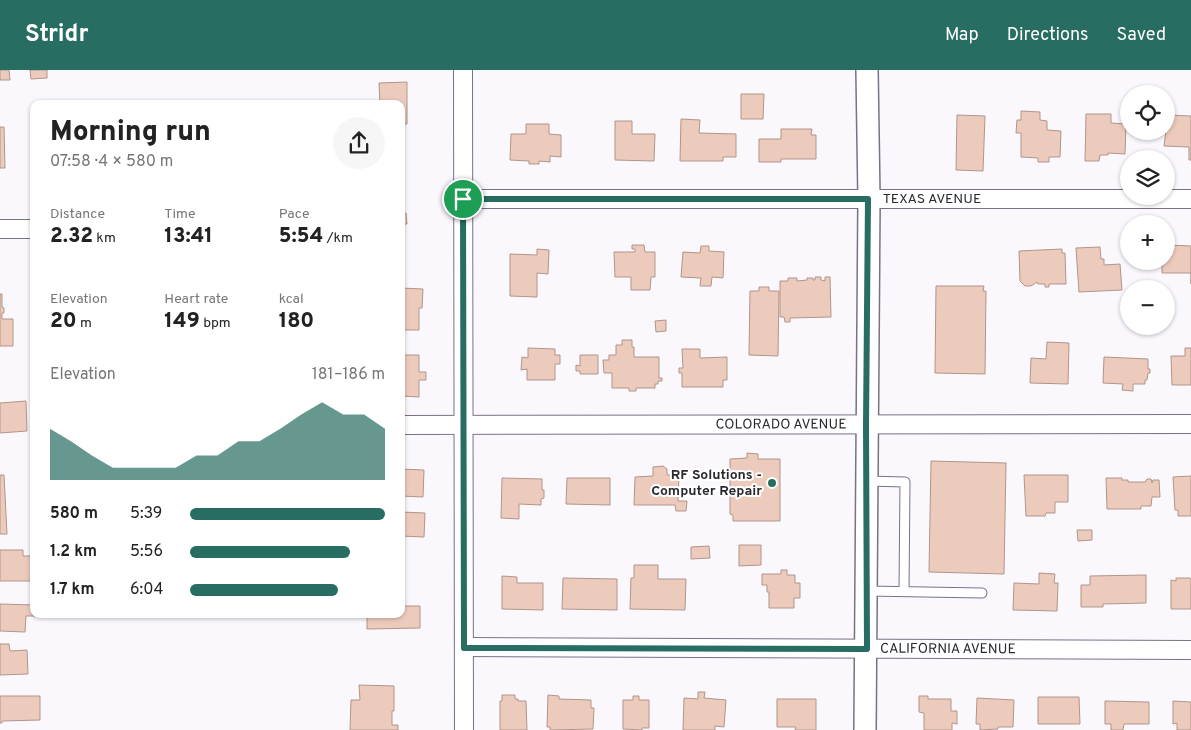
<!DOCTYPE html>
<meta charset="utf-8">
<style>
body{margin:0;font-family:Overpass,sans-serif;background:#f6f6f6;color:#222;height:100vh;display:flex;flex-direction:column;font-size:19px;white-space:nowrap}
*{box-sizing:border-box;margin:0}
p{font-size:16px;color:#767676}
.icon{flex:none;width:28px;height:28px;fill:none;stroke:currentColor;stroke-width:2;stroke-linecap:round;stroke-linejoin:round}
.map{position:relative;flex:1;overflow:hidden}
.details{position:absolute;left:30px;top:30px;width:375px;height:518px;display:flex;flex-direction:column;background:#fff;border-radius:10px;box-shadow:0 1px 4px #0004}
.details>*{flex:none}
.fabs{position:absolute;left:1120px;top:15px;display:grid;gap:10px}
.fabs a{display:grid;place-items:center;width:55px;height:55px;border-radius:50%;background:#fff;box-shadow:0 1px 4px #0004;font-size:25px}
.pin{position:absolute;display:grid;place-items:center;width:42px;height:42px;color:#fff;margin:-21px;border:2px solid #fff;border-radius:50%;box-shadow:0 1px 5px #0007}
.round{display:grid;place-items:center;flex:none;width:52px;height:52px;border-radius:26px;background:#f6f6f6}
.summary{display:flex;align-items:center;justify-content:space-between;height:85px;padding:0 20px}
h1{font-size:28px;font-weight:800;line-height:38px}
.metrics{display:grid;grid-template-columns:repeat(3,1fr);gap:8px;height:85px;padding:5px 20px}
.metrics div{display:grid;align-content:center}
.metrics b{font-size:21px;font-weight:800}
.metrics small{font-size:14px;font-weight:400}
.metrics p{font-size:14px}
.chart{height:140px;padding:10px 20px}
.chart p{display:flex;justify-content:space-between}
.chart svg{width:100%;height:90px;margin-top:5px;fill:#276d61;opacity:.7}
ul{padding:0 20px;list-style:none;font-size:16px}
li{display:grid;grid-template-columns:80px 60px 1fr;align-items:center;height:38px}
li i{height:12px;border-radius:6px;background:#276d61}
header{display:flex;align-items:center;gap:30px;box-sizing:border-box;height:70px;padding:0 25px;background:#276d61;color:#fff}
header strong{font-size:24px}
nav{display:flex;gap:28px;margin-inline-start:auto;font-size:18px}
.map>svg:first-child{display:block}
.building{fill:#edcbbc;stroke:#b09589}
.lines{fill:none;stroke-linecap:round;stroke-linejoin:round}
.service-casing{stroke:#7a7087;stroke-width:11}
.minor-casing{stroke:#7a7087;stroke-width:20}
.tertiary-casing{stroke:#7a7087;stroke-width:24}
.service{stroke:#fff;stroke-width:9}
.minor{stroke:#fff;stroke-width:18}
.tertiary{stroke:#fff;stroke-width:21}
.route-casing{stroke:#fff;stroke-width:10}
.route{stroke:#276d61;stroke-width:6}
.poi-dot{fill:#276d61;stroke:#fff;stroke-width:2}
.labels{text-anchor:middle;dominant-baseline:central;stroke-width:4;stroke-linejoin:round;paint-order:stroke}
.street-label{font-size:14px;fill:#2c2832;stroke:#fff}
.poi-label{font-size:14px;font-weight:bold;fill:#2c2832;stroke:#fff;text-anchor:end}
</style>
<header>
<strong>Stridr</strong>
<nav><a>Map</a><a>Directions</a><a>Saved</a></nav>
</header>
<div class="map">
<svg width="1191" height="660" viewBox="0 0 1191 660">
<rect width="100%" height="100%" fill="#faf8fd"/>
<!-- building -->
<path class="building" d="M0,0H9L10,10H0Z
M30,0H47V8L31,9Z
M407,12V54H401V34H380L379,13Z
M741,24H764L763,49H741Z
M1021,41L1040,42V50L1047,51V60L1061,61L1060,87H1049V92H1038V88L1021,87V63H1016L1017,50H1021Z
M1086,44H1111V53L1126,54L1125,84L1108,83V85H1100L1099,91H1085Z
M957,45L985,46L983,101L956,100Z
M1168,45L1191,46V90H1189V77L1164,76Z
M681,49L700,50L699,63L736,64V87H723V91H680Z
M615,51H632V64H655L654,91L615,90Z
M526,54H549V64L561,65V87L550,86V92L539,91V94H529V91L510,90L511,64H526Z
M0,57H4L5,98H0Z
M781,59H812L811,65H816V89H781V92H759V69H781Z
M401,143H406L407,154H404V193H401Z
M632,175H644L645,182H655V207H651L650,220H631V207H615L614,182H635V179H632Z
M1166,175L1191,176V214V203H1162V191H1166Z
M701,176H709V181L724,182L723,208L712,207L711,216H700L701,208L681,207L683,182L700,183Z
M1100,177L1101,189H1104V195L1120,194L1122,220L1079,222L1076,178Z
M537,179L549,180L548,204L537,203V227L510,226V184L537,185Z
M1062,179V183H1065L1066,214H1049V217H1045V214H1038L1037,212L1031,216H1025L1020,211L1019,181Z
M815,207H821V210L825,211V207H830L831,247L790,248V252H785L784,247H780V211H788V208H797V211L807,210V208H813V210H815Z
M936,216H984L983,221H986L985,304L935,303Z
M759,217H769V221H779L778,286L749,285L750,221H759Z
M401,218L423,219L422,238H419V260H401Z
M0,224H2V237L4,238V243H2V249H13V276H0Z
M666,250V261L656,262L655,251Z
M622,270H632V277H634V287H659V308H662V311H658V314H655V318H636V321H629V318H612V303H604L603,290H609V285H616V275H622Z
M1047,272L1069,273L1068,314L1030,313L1031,288L1046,289Z
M528,278L555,279V285H560V294H555V310H527V299L521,300L522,287L528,288Z
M1185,278H1191V315H1172L1171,286H1185Z
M682,279H700V288L727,287V310H723V317H682V303H679V298H683Z
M401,285H419V302H426V310H419V327L401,326Z
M580,285H598V304H580V301H576V295L580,296Z
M1104,287L1148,289V299H1150V303H1148L1147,310H1145V314H1133V321L1122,320L1123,314L1103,313Z
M26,331L27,361L0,363V333Z
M747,383L758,384V389H780V451H733V445L730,444V389L747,388Z
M931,391L1006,393L1004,504L929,502Z
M663,396L667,399V405H679L678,431H687L686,441H676L675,435H634L635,407L653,406V397Z
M401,399L424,400L423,427L401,426Z
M0,405H4L7,464H0Z
M1024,405H1068V432H1055V443H1046L1045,446H1026Z
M1191,406V446H1178V440H1175L1173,407Z
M502,408L542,409V420H544V428L541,429V435L519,434V449L501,448Z
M567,408H610V435L566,434Z
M1106,408H1122V410H1128V412H1145L1147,409H1151L1152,413L1153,410H1159L1160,427H1152L1151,436H1141V439H1107Z
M401,442L425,443L424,467L401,466Z
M1077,460H1092V470L1078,471Z
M739,475H761V495L739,496Z
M709,476L710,488L691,489V477Z
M0,480H23V486H34V511H0Z
M634,495H658V509H686L685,540L630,539L631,508H634Z
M781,500H787V505H795V513H800V528H794V538H769V522H767V515H762V504H781Z
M1039,503L1055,504L1054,513H1058L1057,541L1013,540L1014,513L1039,514Z
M1146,505V533L1103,534V537H1081V515H1090V506Z
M502,506L517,507V513H543V540L502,539Z
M563,508L617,509V540L562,539Z
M1176,508H1190L1191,510V539H1171V510L1176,511Z
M0,534L34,535V544H36V546H26L25,562L0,561Z
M401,536H420V558L367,559V544H401Z
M0,574H9L10,581L27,580L28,604L0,605Z
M359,615L394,616V641H392V655H398V660H350L351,630H360Z
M698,622H705L704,628L726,630L724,657L715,656V660H683L684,628L698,629Z
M502,625H515V629H518V631H526L527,660H500V631H502Z
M548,625L559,626V629L591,630V638H594L593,659L550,660V657H547Z
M0,626H40V650L2,651V653H0Z
M633,626H639V630H649V658H642V660L623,659V630H633Z
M919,626H928V629H951V641H957V654L952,653V660H924V643L919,642Z
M1038,627H1079L1080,654H1038Z
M977,628L1014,630L1013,657H998V659L980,660V654H976Z
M777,629H816V660H795L796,657H777Z
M1105,631L1149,632V654H1124L1123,660H1111V654H1105Z
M1173,631L1191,632V660H1177V653L1173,654Z"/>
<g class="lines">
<!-- service casing -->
<g class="service-casing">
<path id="service" d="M867,411L905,412L904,521
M867,521L982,523"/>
</g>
<!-- minor casing -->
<g class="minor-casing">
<g id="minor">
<path d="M463,0L464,660"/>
<path id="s1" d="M463,129H1191"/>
<path d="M0,159H34"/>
<path id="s2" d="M401,355L1191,354"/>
<path id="s3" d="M464,577L1191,580"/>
</g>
</g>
<!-- tertiary casing -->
<g class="tertiary-casing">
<path id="tertiary" d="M865,660L869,129L867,0"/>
</g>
<!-- service -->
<use href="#service" class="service"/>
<!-- minor -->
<use href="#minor" class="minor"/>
<!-- tertiary -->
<use href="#tertiary" class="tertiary"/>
</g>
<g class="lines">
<!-- route casing -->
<g class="route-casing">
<path id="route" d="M463,129H868L866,355L867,579L464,578Z"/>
</g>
<!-- route -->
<use href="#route" class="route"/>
</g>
<!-- markers -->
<circle class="poi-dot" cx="772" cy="413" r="5"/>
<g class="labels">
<!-- street labels -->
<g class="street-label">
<text stroke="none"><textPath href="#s1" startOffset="469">TEXAS AVENUE</textPath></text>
<text stroke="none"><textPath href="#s2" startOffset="380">COLORADO AVENUE</textPath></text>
<text stroke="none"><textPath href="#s3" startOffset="484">CALIFORNIA AVENUE</textPath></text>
</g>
<!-- poi labels -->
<g class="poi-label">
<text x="762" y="405">RF Solutions -<tspan x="762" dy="16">Computer Repair</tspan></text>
</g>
</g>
</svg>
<div class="fabs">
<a><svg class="icon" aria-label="locate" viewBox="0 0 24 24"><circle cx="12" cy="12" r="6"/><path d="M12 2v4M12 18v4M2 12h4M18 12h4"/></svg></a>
<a><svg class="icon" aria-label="layers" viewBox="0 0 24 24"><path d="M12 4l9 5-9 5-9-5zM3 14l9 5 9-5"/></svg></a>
<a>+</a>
<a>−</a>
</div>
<div class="pin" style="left:463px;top:129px;background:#1e9e55"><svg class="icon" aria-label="arrive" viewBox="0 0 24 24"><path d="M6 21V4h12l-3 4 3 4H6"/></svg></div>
<section class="details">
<div class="summary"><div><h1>Morning run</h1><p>07:58 · 4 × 580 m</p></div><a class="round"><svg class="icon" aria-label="share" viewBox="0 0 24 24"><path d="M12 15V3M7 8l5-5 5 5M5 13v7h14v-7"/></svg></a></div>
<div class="metrics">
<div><p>Distance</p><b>2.32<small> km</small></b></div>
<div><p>Time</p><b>13:41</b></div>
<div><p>Pace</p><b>5:54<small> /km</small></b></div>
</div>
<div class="metrics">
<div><p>Elevation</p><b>20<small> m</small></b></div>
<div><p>Heart rate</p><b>149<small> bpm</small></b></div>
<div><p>kcal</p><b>180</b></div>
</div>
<div class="chart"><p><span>Elevation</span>181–186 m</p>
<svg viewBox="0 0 160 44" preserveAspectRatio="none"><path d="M0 44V19L10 25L20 32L30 38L40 38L50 38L60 38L70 32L80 32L90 25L100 25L110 19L120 12L130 6L140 12L150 12L160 19V44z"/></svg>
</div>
<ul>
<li><b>580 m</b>5:39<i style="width:100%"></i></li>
<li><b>1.2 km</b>5:56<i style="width:82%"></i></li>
<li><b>1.7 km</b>6:04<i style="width:76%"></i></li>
</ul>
</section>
</div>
